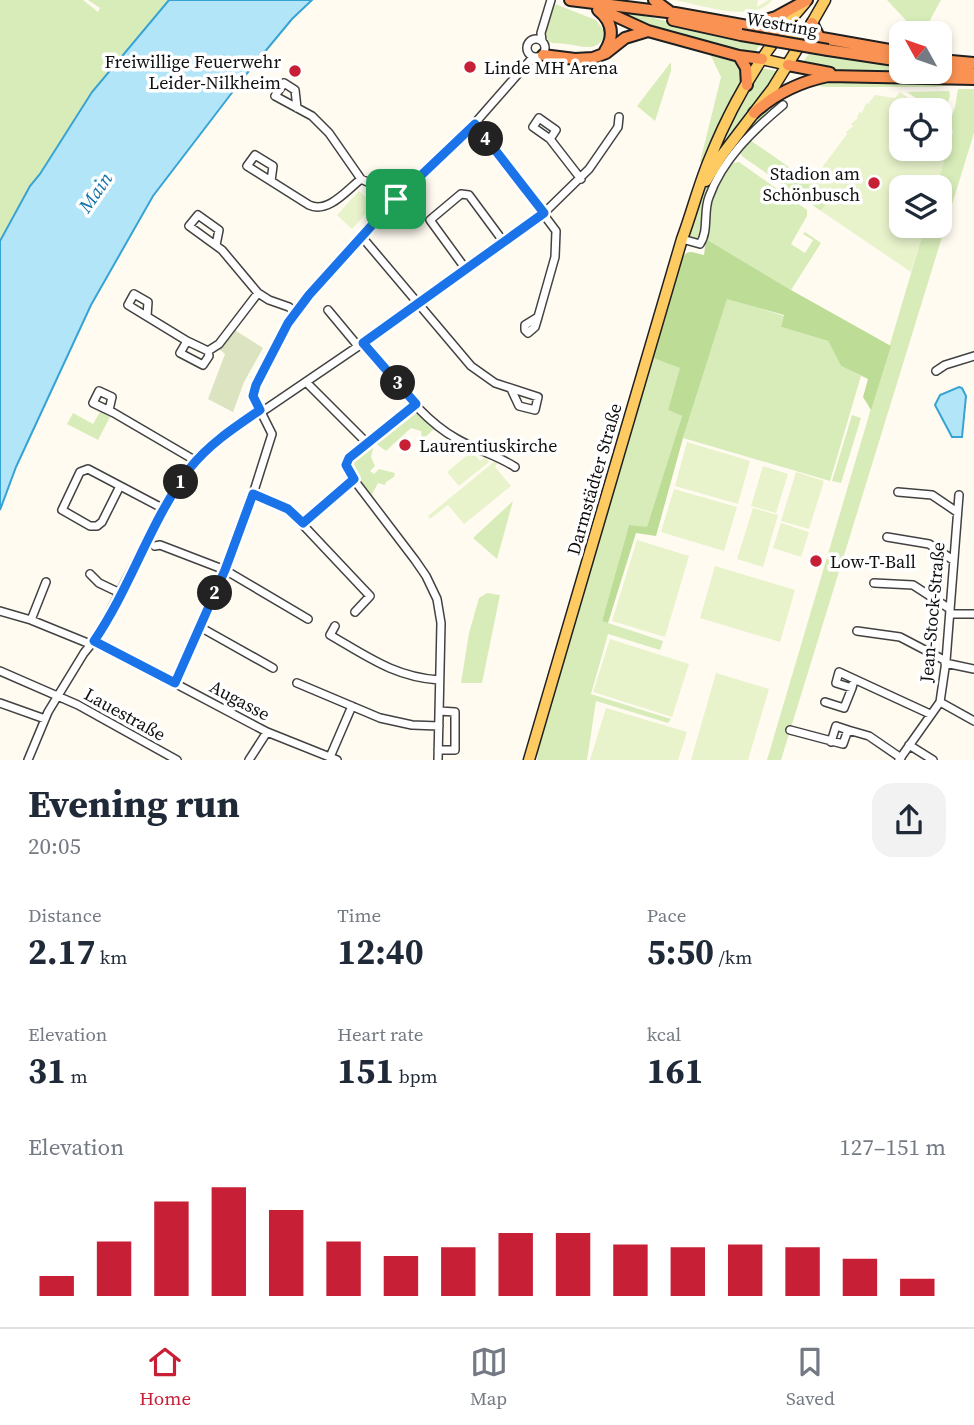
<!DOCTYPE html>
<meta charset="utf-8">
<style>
body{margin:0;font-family:"Source Serif 4",serif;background:#f2f2f3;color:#1f2937;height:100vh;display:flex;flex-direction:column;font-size:26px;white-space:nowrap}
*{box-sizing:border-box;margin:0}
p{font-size:23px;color:#747a83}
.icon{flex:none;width:38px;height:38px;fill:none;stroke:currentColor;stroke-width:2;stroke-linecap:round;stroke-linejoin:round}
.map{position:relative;height:760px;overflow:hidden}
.details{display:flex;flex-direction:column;background:#fff;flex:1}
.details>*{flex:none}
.needle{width:46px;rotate:310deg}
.tools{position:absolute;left:889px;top:21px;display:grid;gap:14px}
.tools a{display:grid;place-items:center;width:63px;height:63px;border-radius:14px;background:#fff;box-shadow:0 4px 10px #0003;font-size:35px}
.pin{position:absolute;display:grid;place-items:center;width:60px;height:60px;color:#fff;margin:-30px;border-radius:14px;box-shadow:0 4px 10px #0006}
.km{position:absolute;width:35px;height:35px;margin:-18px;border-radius:50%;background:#222;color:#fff;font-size:19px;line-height:35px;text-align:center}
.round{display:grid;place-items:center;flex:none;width:74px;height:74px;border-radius:21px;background:#f2f2f3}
.head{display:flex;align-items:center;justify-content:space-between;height:119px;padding:0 28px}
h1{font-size:38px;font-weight:700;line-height:52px}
.figures{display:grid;grid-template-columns:repeat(3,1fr);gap:10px;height:119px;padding:7px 28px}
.figures div{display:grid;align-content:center}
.figures b{font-size:35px;font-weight:700}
.figures small{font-size:19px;font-weight:400}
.figures p{font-size:19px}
.chart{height:196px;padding:14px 28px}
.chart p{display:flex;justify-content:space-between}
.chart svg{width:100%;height:126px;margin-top:7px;stroke:#c72036;stroke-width:6}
.menu{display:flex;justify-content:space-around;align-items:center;height:98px;border-top:2px solid #e0e1e3;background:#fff;font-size:19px;color:#747a83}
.menu a{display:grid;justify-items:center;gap:4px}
.menu .selected{color:#c72036}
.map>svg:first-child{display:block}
.green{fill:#d8ecb9}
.forest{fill:#bddd97}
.cemetery{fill:#dbe3c0}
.pitch{fill:#e8f3cb}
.water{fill:#b3e5f9;stroke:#37a3d4;stroke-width:2}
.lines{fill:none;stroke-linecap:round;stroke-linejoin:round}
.minor-casing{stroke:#424242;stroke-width:10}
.major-casing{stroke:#202020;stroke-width:13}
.highway-casing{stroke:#202020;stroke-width:14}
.minor{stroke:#fff;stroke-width:7}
.major{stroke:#fecb62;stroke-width:10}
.highway{stroke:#fa9254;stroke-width:10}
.highway-bridge-casing{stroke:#202020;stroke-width:14;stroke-linecap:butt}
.highway-bridge{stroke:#fa9254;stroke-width:10}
.route-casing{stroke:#fff;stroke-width:14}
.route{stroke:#1a73e8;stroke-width:9}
.poi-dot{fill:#c72036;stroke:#fff;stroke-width:2.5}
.labels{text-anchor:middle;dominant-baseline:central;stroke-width:7;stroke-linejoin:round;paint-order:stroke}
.street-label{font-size:18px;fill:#0f0f0f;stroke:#fff}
.poi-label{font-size:18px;fill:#0f0f0f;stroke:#fff;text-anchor:start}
.water-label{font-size:19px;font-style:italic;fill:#1173a8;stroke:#fff}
</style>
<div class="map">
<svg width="974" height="760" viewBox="0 0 974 760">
<rect width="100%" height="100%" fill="#fffbf1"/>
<!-- green -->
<path class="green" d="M0,0H83L98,12L100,8L88,0H169L92,92L40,174L30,186L0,241Z
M887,0H941L923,33H918Z
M555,4L596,20L605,32C600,54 582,46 566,44C560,43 555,44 549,42L544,33Z
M610,8L761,43L753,55L650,28Z
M810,52L901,65V72H940L958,76L844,72L801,65Z
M710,54L734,62L743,72V78L702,163L700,162L721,77Z
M671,62V71L655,121L637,106Z
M760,68L777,71L711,165L723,132Z
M828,80L960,84L935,87H827L811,85Z
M958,89H974V133L781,760H767L925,226H940V187H936L953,131L948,127L955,107Z
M949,91L950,95L946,111L942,115L940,110H933L907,92Z
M777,102V104L752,128L718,172L700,238L691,239L688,235C702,190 713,171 742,135C754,121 760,111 777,102Z
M750,140L806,179L828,202L821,211L743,157L740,153Z
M739,162L807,210V216L791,244L805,253L813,240L803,234L805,232L821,243L791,290L706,239C708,211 712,185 731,163Z
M727,298L784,316L781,327L828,341L841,366L861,376L830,481L683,438Z
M653,358L681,368L668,410L682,416L647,528L629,525L602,621L663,641L660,650L608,634L591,694L671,719L668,723L596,701L587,760H537L539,744Z
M414,408L435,428L422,440L421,431L411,428L386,451L375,443L371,446L373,449L371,457L375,466L370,471L374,474L379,469L395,473L394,477L386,482L385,485L378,483L371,496L350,470L351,461Z
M100,412L110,417L98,440L67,424L73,413L93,424Z
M852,415L861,418L841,483L832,481Z
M513,501L497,559L473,538Z
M487,593L500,595L482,683H461L469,633L479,598Z"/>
<!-- forest -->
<path class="forest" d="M706,239L791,290L891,346L871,410L863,397L868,379L841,366L828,341L781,327L784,315L727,299L683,438L656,536L636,533L608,623L602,621L629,525L647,527L682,416L668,410L680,368L653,358L682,259C688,247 695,254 704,255Z"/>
<!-- cemetery -->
<path class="cemetery" d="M233,329L263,348L244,382L233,412L208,399L225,354L219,349Z"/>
<!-- pitch -->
<path class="pitch" d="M675,0H758L757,7L768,0H772C754,24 702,5 675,0Z
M900,92L925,110H901V149H940V121L953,130L936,187H901V226H925L911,272L821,211L828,201L809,185L847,134L846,132L853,126L851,124L858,118L857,116L860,112L862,113L866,103L868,104L875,95L895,98Z
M359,191L374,205L352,229L337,215Z
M687,442L750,461L738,504L675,486Z
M472,451L480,461L485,457L489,462L459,486L447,472Z
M495,461L497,464L495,467L511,486L464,524L448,505L430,519L428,516Z
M763,466L788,474L776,513L751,506Z
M796,472L824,481L809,529L781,521Z
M674,489L737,507L724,551L661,532Z
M753,508L778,515L763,567L737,559Z
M781,523L809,532L801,557L773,548Z
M637,540L689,556L665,637L612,621Z
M715,566L795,590L780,642L700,618Z
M610,639L689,664L672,717L593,692Z
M716,673L769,689L748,760H691Z
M606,708L687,732L678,760H590Z"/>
<!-- water -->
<path class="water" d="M169,0H312L292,19L244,77L153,196L91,305L16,467L0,510V241L30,186L40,174L92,92Z
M959,387L962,388L966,396L962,437H952L935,405L940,395Z"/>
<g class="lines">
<!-- minor casing -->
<g class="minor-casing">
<path id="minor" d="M527 48a9 9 0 1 1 18 0a9 9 0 1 1-18 0Z
M542,41L541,33L551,0
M297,108L295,90L284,83L275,96L312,116L329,133L361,179L387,191L396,199
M475,123L556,231L555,257L538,317L525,325V330L528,333L535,327L538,317
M550,139L533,127L539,118L556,130L550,139L581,179
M271,181L273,166L255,155L247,166L309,205C328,214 347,190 361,179
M362,237L471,366L495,383L538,397L535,410L519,406L512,391
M682,239L700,244C709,231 703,212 709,197C722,160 753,130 783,105
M216,245L219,230L198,215L189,226L222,250L258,293L269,300L289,307L295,313
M465,268L430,220L461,194L469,195L503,241
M328,310L358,346
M147,316L148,302L134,294L128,305L187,341
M363,343C391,375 419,418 457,439C476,450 497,455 515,467
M208,351L187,341L180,353L203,365L209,356L208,351L219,344L258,293
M936,371L945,365L974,356
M306,382L367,443
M416,404L349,458L346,465L348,472L415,560L426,576L437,599L441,623L438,760
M266,409L363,343L544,213L589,169L618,127L619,117
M109,410L112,397L99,391L93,403L114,413L196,461
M120,486L102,522L97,526H90L62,510L80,472L88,469L164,509
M898,492L932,495L957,512
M253,494L288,509L370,596L355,612
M303,523L354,479
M887,537L929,544L953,560
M155,546L160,545L225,570L308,619
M90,574L99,583L120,593
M874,583L913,585L950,609
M0,611L31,620L90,644
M950,614H974
M31,620L46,582
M335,626L330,635C368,657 395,677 439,680
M200,627L273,668
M857,631L900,637L946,661
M95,641L267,732L337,760
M945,663L974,669
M0,671L78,705L177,760
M854,680L852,688L836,683L839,672L930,714
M175,683L225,570L253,494L272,434L256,402L254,391L288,323L309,295L396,199L475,123L533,57
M297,683L380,718L412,725L439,726
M825,702L844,708L852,688
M940,702L974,721
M0,703L45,719
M790,730L843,744L848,730L836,726L831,742
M848,730L869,736L901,758
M909,745L933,760
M438,750H455V712L439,711
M330,757L352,706
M28,760L48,712L84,653L97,637L146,541L187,473L214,443L260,410
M249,760L267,732
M899,760L940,702L946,661L959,495"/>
</g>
<!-- major casing -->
<g class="major-casing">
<path id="major" d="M809,28L825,0
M782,32L805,35
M762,59L788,65
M706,181L722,155L773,88L802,41
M529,760L682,239C692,212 699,184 710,158C732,103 765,48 805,3"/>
</g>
<!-- highway casing -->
<g class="highway-casing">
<path id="highway" d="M570,0L675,13L782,32
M654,0L669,11
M600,9L648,31L739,56L762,59
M598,10C612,21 615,35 605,51
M673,20L741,35
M812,23L819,37
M752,24L776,17L807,0
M805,35L901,52
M828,50L901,61
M543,55L575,59L593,58L606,53L625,38L648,31
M739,56L746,68L747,85
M940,60L974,63
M788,65L830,73
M940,68L972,73
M754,113C776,93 799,82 828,76L974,79"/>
</g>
<!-- minor -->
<use href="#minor" class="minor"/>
<!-- major -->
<use href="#major" class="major"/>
<!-- highway -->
<use href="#highway" class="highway"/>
<!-- highway-bridge casing -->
<g class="highway-bridge-casing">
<path id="highway-bridge" d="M741,35L828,50"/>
</g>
<!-- highway-bridge -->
<use href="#highway-bridge" class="highway-bridge"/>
</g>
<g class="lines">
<!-- route casing -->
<g class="route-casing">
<path id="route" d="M475,124L544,213L363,343L416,404L349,458L346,465L354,479L303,523L288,509L253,494L225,570L175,683L94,641C131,587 150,521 190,468C209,444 235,427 260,410L253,396L256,385L288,323L309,295L392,203Z"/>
</g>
<!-- route -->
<use href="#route" class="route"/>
</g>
<!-- markers -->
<g class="poi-dot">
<circle cx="470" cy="67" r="7"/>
<circle cx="295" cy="71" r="7"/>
<circle cx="874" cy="183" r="7"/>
<circle cx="405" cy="445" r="7"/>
<circle cx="816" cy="561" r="7"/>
</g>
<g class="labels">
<!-- street labels -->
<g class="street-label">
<text transform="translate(782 24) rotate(10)">Westring</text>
<text transform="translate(594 479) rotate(-74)">Darmstädter Straße</text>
<text transform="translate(932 612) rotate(-85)">Jean-Stock-Straße</text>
<text transform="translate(240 700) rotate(28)">Augasse</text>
<text transform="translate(125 714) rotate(29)">Lauestraße</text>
</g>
<!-- poi labels -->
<g class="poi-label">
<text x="281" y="61" text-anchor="end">Freiwillige Feuerwehr<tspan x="281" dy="21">Leider-Nilkheim</tspan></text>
<text x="484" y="67">Linde MH Arena</text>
<text x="860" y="173" text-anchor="end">Stadion am<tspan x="860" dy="21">Schönbusch</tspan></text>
<text x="419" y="445">Laurentiuskirche</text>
<text x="830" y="561">Low-T-Ball</text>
</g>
<!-- water labels -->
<g class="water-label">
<text transform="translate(95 192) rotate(-55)">Main</text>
</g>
</g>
</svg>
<div class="tools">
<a><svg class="needle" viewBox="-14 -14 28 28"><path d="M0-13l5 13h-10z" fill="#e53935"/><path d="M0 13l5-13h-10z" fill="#747a83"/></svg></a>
<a><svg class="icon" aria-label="locate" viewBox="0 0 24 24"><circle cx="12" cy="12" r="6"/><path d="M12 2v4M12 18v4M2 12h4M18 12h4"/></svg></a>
<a><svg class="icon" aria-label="layers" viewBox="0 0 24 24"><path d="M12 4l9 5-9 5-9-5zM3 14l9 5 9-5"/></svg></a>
</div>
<div class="pin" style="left:396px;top:199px;background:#1e9e55"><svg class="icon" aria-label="arrive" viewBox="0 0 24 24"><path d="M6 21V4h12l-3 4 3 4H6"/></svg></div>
<b class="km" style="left:181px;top:482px">1</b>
<b class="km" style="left:215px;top:593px">2</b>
<b class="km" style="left:398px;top:383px">3</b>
<b class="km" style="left:486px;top:139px">4</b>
</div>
<section class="details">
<div class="head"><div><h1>Evening run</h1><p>20:05</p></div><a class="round"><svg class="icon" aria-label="share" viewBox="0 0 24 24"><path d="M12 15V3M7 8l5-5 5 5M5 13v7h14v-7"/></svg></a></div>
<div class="figures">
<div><p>Distance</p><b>2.17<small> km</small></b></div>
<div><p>Time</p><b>12:40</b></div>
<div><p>Pace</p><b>5:50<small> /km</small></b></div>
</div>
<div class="figures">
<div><p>Elevation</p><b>31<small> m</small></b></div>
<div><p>Heart rate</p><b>151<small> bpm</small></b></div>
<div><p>kcal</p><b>161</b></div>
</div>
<div class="chart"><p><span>Elevation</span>127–151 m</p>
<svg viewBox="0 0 160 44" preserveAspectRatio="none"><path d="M5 44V37M15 44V25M25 44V11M35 44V6M45 44V14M55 44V25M65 44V30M75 44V27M85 44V22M95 44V22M105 44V26M115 44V27M125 44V26M135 44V27M145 44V31M155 44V38"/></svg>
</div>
</section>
<nav class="menu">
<a class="selected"><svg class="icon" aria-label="home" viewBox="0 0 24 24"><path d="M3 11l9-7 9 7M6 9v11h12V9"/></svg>Home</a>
<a><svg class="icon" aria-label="map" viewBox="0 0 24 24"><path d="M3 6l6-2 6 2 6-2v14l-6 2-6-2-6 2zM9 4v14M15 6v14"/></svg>Map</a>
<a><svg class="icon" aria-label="saved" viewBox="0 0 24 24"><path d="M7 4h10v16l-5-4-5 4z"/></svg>Saved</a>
</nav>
